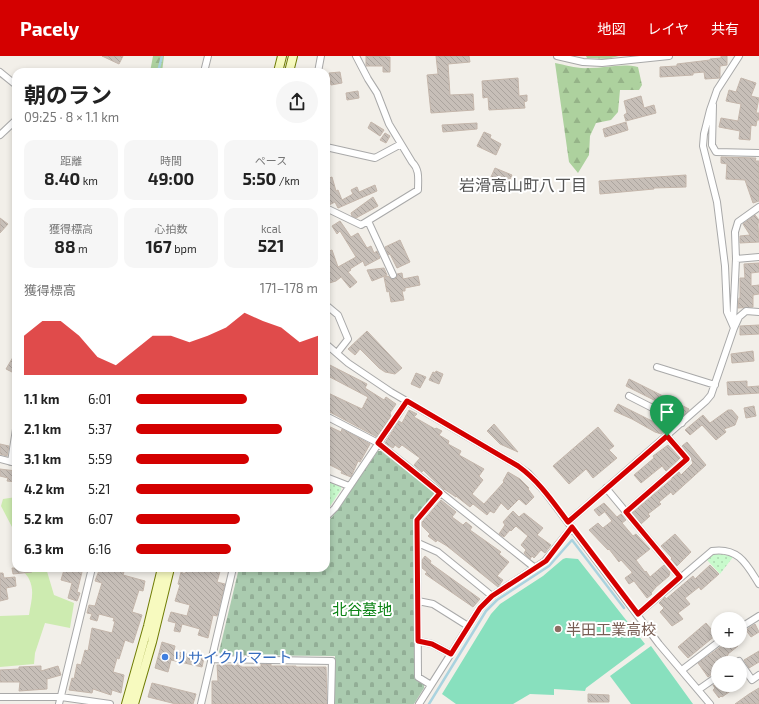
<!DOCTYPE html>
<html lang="ja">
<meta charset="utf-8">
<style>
body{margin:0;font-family:"Exo 2","Noto Sans JP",sans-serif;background:#f6f6f6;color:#222;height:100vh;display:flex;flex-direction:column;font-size:15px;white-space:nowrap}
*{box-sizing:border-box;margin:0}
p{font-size:13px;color:#767676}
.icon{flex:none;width:22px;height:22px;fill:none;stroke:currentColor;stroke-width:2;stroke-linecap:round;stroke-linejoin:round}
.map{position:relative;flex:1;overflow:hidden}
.panel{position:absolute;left:12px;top:12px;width:318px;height:504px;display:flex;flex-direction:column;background:#fff;border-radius:12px;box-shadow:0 2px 6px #0003}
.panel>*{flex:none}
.tools{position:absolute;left:711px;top:556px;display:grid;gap:8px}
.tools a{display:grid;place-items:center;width:36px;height:36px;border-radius:50%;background:#fff;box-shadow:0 2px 6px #0003;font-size:20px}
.pin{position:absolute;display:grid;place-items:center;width:34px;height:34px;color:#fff;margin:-41px -17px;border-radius:50% 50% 50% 0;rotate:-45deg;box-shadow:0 0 4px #0007}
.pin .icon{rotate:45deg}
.round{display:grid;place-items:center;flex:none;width:42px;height:42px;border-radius:21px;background:#f6f6f6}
.head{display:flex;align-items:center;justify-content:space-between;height:68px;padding:0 12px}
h1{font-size:22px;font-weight:700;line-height:30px}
.figures{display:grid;grid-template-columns:repeat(3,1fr);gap:6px;height:68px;padding:4px 12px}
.figures div{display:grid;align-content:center;border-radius:10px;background:#f6f6f6;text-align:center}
.figures b{font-size:17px;font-weight:700}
.figures small{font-size:11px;font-weight:400}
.figures p{font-size:11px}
.chart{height:112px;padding:8px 12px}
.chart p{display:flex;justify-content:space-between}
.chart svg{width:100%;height:72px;margin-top:4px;fill:#d40000;opacity:.7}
ul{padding:0 12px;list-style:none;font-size:13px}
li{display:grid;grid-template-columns:64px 48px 1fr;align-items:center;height:30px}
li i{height:10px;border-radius:5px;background:#d40000}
header{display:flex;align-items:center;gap:24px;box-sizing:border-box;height:56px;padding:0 20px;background:#d40000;color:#fff}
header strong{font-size:19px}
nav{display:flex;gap:22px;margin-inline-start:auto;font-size:14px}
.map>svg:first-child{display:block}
.grass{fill:#cdebb0}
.forest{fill:url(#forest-firs)}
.cemetery{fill:url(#cemetery-stones)}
.park{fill:url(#park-dots)}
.pitch{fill:#88e0be}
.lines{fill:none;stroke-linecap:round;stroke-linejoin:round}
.stream{stroke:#aad3df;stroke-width:2.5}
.building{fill:url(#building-back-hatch);stroke:#c4b6ab}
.minor-casing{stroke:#a9a9a9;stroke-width:8}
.secondary-casing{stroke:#707d05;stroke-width:10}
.minor{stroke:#fff;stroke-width:6}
.secondary{stroke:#f7fabf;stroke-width:8}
.route-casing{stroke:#fff;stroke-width:8}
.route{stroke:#d40000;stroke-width:5}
.education-dot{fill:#8d6e63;stroke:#fff;stroke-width:1.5}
.shop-dot{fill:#3f7fe0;stroke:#fff;stroke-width:1.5}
.labels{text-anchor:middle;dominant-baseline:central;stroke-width:4;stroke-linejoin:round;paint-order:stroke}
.park-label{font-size:15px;fill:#0c8416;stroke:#fff}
.education-label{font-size:15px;fill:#785e54;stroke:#fff;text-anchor:start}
.shop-label{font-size:15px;fill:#366cbe;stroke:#fff;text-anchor:start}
.neighbourhood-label{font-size:16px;fill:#555;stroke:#fff}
</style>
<header>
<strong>Pacely</strong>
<nav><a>地図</a><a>レイヤ</a><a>共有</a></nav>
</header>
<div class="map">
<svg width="759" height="648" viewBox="0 0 759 648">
<defs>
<pattern id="forest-firs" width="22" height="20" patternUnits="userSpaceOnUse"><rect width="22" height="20" fill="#add19e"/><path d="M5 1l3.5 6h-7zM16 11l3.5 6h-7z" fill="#95b388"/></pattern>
<pattern id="cemetery-stones" width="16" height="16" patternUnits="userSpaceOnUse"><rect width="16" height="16" fill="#aacbaf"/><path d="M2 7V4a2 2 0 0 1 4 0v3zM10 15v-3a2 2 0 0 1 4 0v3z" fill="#92ae96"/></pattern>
<pattern id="park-dots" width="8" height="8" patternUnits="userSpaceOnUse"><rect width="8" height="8" fill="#c8facc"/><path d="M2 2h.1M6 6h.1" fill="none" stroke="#acd6af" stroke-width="1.8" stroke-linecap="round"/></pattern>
<pattern id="building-back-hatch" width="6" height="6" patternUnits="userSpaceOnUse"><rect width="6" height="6" fill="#c7bfb8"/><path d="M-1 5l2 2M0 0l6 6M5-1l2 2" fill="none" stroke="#aba49e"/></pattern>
</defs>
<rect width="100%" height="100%" fill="#f2efe9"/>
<!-- grass -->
<path class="grass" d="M16,441V494L12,471L1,450L3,443Z
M22,512H46L54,539L74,547L70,572L45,567L35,597L34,608L0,611V560L29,559C31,546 35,535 29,523C27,518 23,517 22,512Z"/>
<!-- forest -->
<path class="forest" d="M153,0H164L162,16H150Z
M586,0H619L607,3L587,2Z
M555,7C566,9 577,13 589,12C605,12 622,7 638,11L642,29L639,34H620L618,56L611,64L596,67L590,80L589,99L578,117L569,106Z"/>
<!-- cemetery -->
<path class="cemetery" d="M378,395H381L434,436V440L415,463L416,623L424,628V632L414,648H335V600L221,599L219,596L239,512H326V467L333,460Z"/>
<!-- park -->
<path class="park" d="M326,425L341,431V434L326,456Z
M718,497L733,501L720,518L707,504L714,498Z"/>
<!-- pitch -->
<path class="pitch" d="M566,502L578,503L645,588L586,632L585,635L554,633V639L530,638L513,648H456L442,638L491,558L500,548L543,520L563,503Z
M651,590L693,648H631L610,620Z"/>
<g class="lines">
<!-- stream -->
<path class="stream" d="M158,16L162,0
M429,648L486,555L497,544L549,510L572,484L624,552"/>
</g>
<!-- building -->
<path class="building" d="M102,0H123L119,8Z
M366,0L390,1V16H383V10H366Z
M436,0H469L470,6L448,8L450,39L473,38L474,54L431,57L427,19L438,18Z
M721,0H727V9L720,10V22L705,23L704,16L693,17V19L660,21V11L677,10V8L710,4V3L721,2Z
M340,16L342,27L331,29L329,17Z
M518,22L519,40L527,39V45L524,46L525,52L489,54L488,41L483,42L482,25Z
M741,22L756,27L751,40L759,42L756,57H759V64H757L756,70L751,69L750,84L739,83L740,75L719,71L721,62L738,65L741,48L726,45L729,34L736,36Z
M358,35L359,42L347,44L346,37Z
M641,40L644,52L654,49L656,57L626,65L624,59L627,57L624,45Z
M371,66L384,74L380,80L368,72Z
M626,66L628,74L605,81L603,73Z
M477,67V73L443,76L442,69Z
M484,76L491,79L490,82L501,88L496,99L477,90Z
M385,77L390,80L386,87L380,84Z
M721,101L756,102L755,105H759V145L753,147L745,124L726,123L727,108L721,107Z
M495,112L512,119L508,127L491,121Z
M686,119V131L654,132V133L600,138L599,125Z
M332,121L336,135L338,134L342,144L353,138L351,134L357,131L359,136L375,129L377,135L338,152L335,146L329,149L326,148V123Z
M373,141L378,150L356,162L352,160L351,157Z
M755,159L759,164L758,168L759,186L740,187V180L750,179L743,168Z
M0,162L8,168L0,177Z
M340,165L351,181L358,177L367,192L371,190L374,197L377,195L380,202L365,210L363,205L350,213L351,214L348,216L357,226L350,232L341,221L336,225L326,228V196L332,194L338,211L356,201L340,175L337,178L332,170Z
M400,184L410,206L397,212L390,198L388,199L385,191Z
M759,207V216L751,217V230L759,229V238L753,239V251L738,252L739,242H740V222H745L744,208Z
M384,212L387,219L372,225L367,214Z
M402,217L403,223L418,220L420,229L405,232V235H402L404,244L391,246L389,235L387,236L384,221L388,220L391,223H395L397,221V218Z
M759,269V278L740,279V270Z
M367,275L402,312L395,318L385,316L379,312L360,293L355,299L348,293Z
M753,295L754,305L732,307L731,298Z
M16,296V318L6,313Z
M326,307L367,328L365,332L384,344L386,341L396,348L390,357L391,360L377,381L326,354V336L362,353L368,341L326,319Z
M436,315L443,318L439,328L429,324L433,316L435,317Z
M416,317L426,321L420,332L411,328Z
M629,323L689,353L688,355L684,359L673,353V355L667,352L668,351L626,330Z
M747,325V331L759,330V337L728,339L727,326Z
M618,348L662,370L664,367L670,370L661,378L655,376L632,363L614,355Z
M754,350L756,360L746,362L744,352Z
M409,354L417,358L414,361L435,373L436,372L442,375L439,379L449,385L448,388L461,395L459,399L484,413L479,420L483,424L472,438L484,448L504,426L503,425L508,416L520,423L529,432L528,433L534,441L526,449L519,443L508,454L501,447L494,457L490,455L487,459L473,448L470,451L456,440V441L444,433V434L423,414L422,416L414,409L420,402L402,389L399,392L395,389L393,392L385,387L399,365L402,367Z
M728,354H732L738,361L735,369L724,373L726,376L716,384L702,369L690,379L685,374L703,359L710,367Z
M494,368L518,396L500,388L487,375Z
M326,369L341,376L342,373L370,388L360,406L358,405L351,421L341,417L342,415L326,407Z
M598,371L614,390L609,394L617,402L593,422L586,413L569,428L553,410Z
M687,386L706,409L673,439L671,436L659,446L661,448L648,458L650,460L641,468L632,457L672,423V422L679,416L681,419L693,407L690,400L682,390Z
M0,388L9,390L7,400L0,398Z
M668,389L680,402L666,415L662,410L641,427L634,419L654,402L653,400Z
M0,413L16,415V426L7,425L8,422L0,420Z
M441,444L456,456L452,461L463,469L466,466L472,471L470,474L501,496L499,498L509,506L497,520L503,524L498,531L447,490L437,484L436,486L428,480L430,478L422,470V466Z
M604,447L617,461L621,458L626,464L622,467L633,480L636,478L650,493L636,504L645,516L646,515L650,521L664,509L670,516L669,520L656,531L651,537L652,538L647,542L634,525L629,528L625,522L632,517V516L621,504L619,506L609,493L608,494L589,474L598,467L603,472L612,465L605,456L607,454L599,460L594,454Z
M513,455L519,461L524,457L543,472L537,479L551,489L545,497L541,494L534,502L532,500L530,503L524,497L526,494L521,489L528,480L516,470L511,475L510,474L504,481L499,478L505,469L503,466Z
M675,478L691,496L677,510L671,503L672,502L661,490Z
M425,500L431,505L430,507L480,543L473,551L425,518L427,516L422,512V504Z
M710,509L719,518L701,534L699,531L685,542L690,548L678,557L683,563L672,570L660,556L664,552L659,547L665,541L666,543L693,520L695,523Z
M12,512H32V516L13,518Z
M75,512H83L77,536L80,537L77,545L68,542L72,527L61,524L64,514L74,516Z
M100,512H125L123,519L145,525L143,535L139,534L132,556L142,559L133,587L125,584L119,603L117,602L113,616L124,619L121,637L112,634L111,639L93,633L92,637L69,634L72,622L74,623L77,608L81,609L85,594L88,595L92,572L112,577L115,565H113L114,562L99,558L97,565L90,563L92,558L87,557L89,549L95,550L102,527L95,525Z
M186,512H221L217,526L225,528L217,560L213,559L208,582L198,579L200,573L182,568L180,576L174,575L176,567L168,565L171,556L187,560L190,549L175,545L180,529L178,528L181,516L185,518Z
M0,517H3L4,522L15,521L16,530L6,532L8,543L0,545Z
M706,567L716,579L688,602L678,591Z
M755,568L759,576L751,581L746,574Z
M729,585H734L738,590L728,598V599L715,608L718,613L708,621L698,607Z
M162,586L175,590L174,595L204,602L202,611L171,604L168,616L155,612Z
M759,595V606L749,612L744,604Z
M261,608H271V610H296V611H326L327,648H212V625H218L217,609H241V611H261Z
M41,610V615L58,610L61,619L47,623V633L19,635L20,626H0V614L19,613V611Z
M152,627L196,638L193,648H176L148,641Z
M713,629H739L722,641L721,640L719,642L713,634L715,632Z
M759,632V648H735L749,638Z
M588,638L609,639V646H588Z"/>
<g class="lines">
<!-- minor casing -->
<g class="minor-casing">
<path id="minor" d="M557,0L583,6L602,7L669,0
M0,16L16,29
M204,16L208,0
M318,16L321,0
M713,49L712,89L716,96L759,97
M0,79L16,64
M326,91L375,102L401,88
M326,152L361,169L418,134C418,123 420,114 412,106L389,68L377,37L368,23L356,0
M368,165L393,219
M736,203L735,176L738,166L759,151
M326,249L338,259L348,283L337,297
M733,267L736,203L759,201
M734,272L727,256L725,210L717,146L703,90L704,78L710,54L717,34L739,0
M326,288L348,307L391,336L518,410L528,417L545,436L659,588L710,648
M657,311L715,329
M629,340L682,367
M326,360L378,387L535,512
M0,403L16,407
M11,406L16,373
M326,421L349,430
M606,432L680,521
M626,456L687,403L667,380
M326,461L335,452L407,345
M568,466L706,345L711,339L734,272L739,261L746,255L759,256
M418,487L438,496L492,540
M418,545L433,548L468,570
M638,558L712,495C739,491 747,509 759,528
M740,572L759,560
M418,585L432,588L451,598
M212,603L332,605L331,648
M736,607L739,605L752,624L759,619
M682,614L720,585
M431,629L418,621L417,464L440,437
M698,634L718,620
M0,641H61L110,648
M59,648L92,512
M201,648L233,512
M419,648L480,552L492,540L545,505L572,471"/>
</g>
<!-- secondary casing -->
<g class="secondary-casing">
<path id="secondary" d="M278,16L282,0
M289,16L293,0
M126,648L148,570L162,512
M134,648L152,586L170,512"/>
</g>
<!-- minor -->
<use href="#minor" class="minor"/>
<!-- secondary -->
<use href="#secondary" class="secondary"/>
</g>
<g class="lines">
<!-- route casing -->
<g class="route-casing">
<path id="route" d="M407,345L518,410C539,425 553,446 568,466L667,380L687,403L626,456L680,521L638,558L572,471L546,505L492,540L480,552L451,598L432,588L418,585L417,464L440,437L378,387Z"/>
</g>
<!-- route -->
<use href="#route" class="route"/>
</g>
<!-- markers -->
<circle class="education-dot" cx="558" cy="573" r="4"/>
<circle class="shop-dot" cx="165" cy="601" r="4"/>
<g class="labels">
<!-- park labels -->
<g class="park-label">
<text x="362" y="553">北谷墓地</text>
</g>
<!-- education labels -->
<g class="education-label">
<text x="566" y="573">半田工業高校</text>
</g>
<!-- shop labels -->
<g class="shop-label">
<text x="173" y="601">リサイクルマート</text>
</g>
<!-- neighbourhood labels -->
<g class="neighbourhood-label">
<text x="523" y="128">岩滑高山町八丁目</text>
</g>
</g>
</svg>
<div class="tools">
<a>+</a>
<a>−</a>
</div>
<div class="pin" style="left:667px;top:380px;background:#1e9e55"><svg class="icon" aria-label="arrive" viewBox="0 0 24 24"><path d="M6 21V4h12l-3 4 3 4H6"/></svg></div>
<section class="panel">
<div class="head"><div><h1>朝のラン</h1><p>09:25 · 8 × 1.1 km</p></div><a class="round"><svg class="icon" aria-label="share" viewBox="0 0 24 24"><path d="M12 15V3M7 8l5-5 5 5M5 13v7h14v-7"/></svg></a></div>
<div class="figures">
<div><p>距離</p><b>8.40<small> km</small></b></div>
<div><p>時間</p><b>49:00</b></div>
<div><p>ペース</p><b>5:50<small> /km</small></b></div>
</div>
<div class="figures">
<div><p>獲得標高</p><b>88<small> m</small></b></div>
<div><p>心拍数</p><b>167<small> bpm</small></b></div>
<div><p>kcal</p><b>521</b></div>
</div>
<div class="chart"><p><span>獲得標高</span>171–178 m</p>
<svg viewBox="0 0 160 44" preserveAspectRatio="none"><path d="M0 44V20L10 11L20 11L30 20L40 33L50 38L60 29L70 20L80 20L90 24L100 20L110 15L120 6L130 11L140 15L150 24L160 20V44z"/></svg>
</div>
<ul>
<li><b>1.1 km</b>6:01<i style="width:61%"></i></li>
<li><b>2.1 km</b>5:37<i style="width:80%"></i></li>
<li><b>3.1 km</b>5:59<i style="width:62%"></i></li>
<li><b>4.2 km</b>5:21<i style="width:97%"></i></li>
<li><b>5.2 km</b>6:07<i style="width:57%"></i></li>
<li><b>6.3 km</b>6:16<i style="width:52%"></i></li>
</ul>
</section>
</div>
